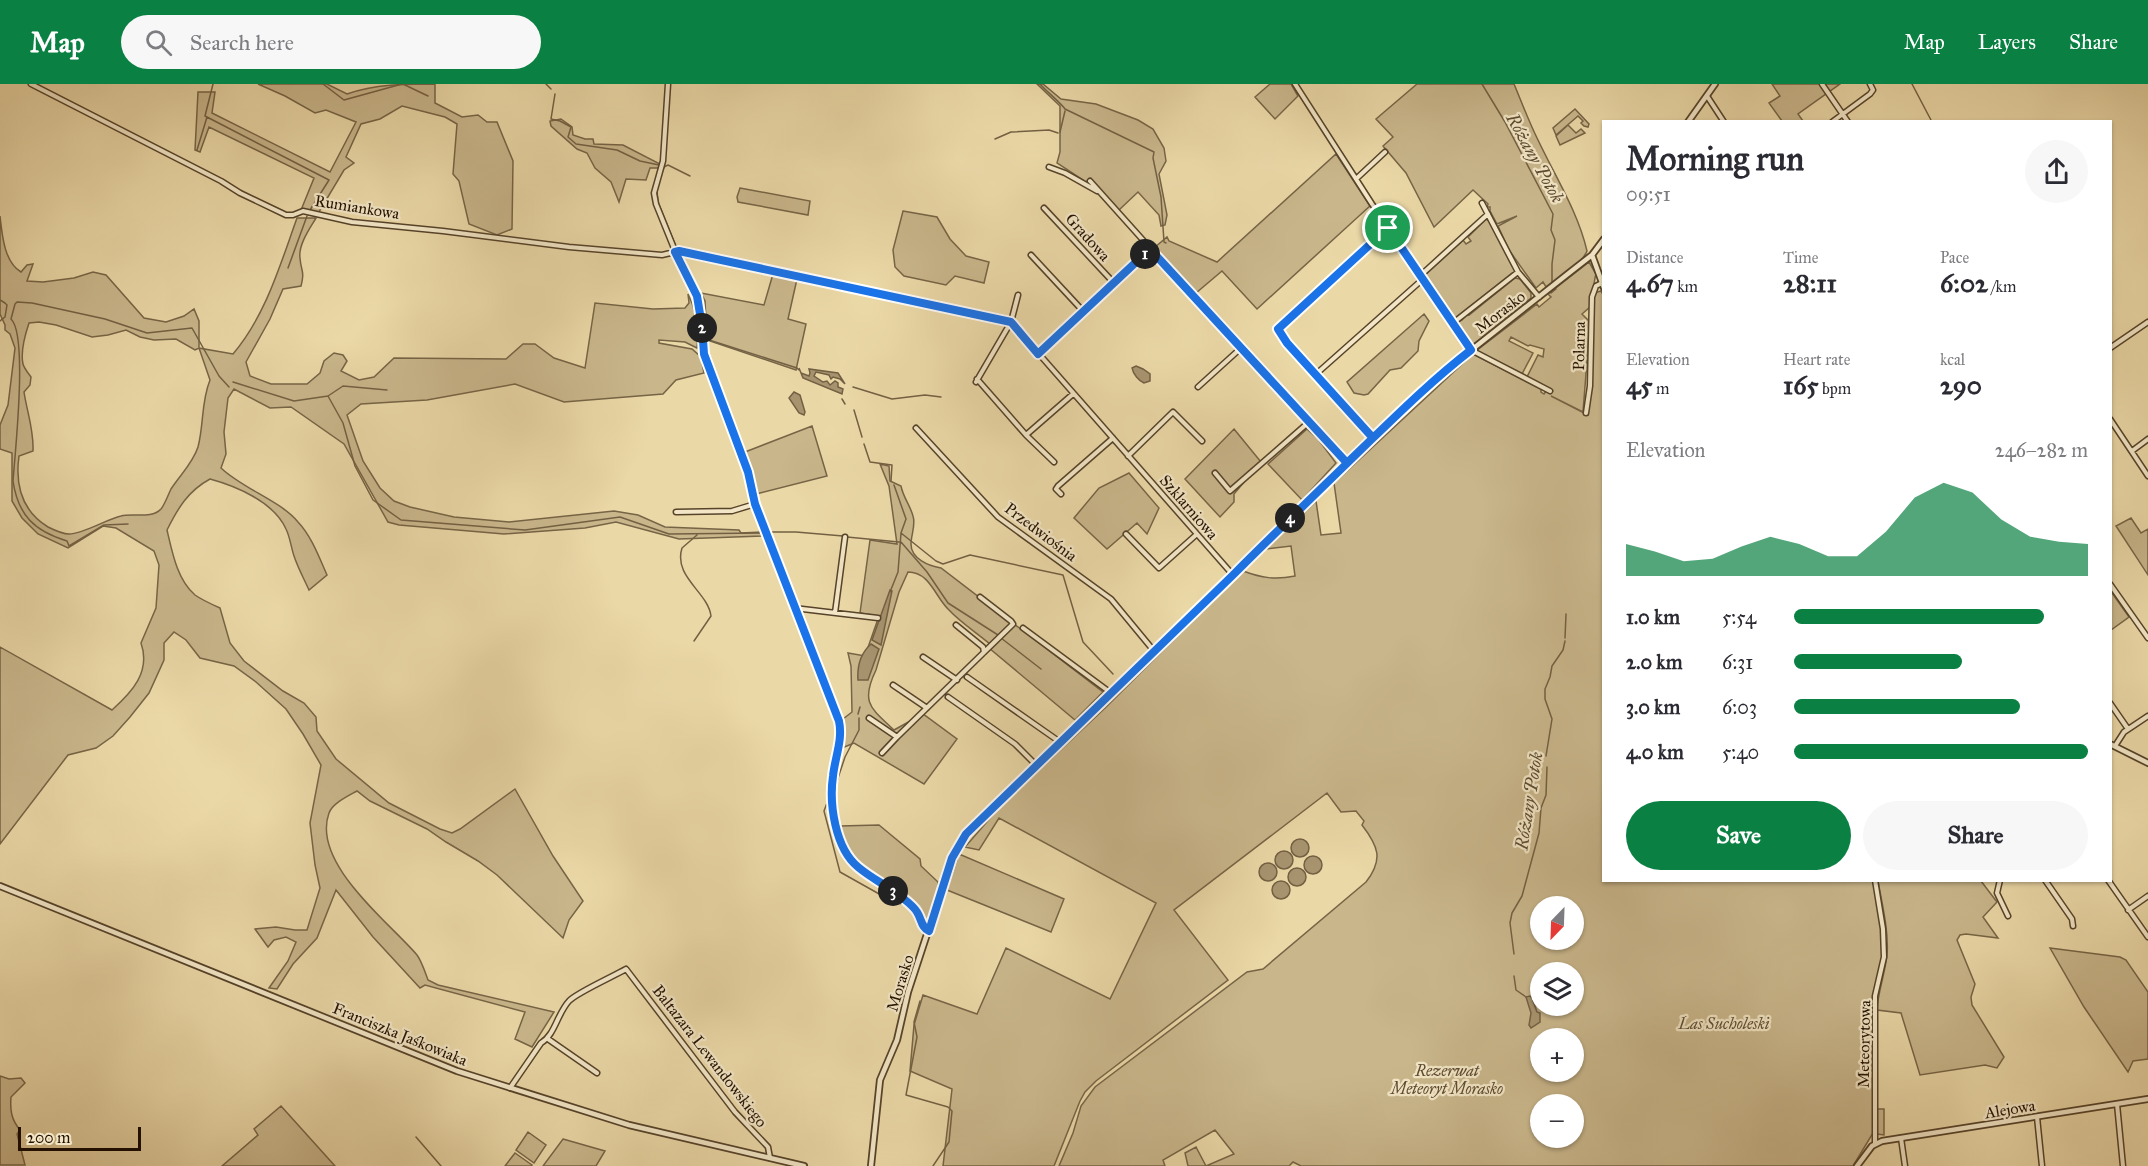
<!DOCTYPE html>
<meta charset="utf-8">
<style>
body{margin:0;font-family:"IM FELL Great Primer",serif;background:#f7f7f7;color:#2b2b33;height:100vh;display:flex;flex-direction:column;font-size:22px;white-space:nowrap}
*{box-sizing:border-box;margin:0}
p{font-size:20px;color:#7c7c81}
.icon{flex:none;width:33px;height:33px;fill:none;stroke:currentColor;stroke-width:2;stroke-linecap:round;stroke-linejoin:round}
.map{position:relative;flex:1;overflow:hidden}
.drawer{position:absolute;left:1602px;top:36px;width:510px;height:762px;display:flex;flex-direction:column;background:#fff;border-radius:0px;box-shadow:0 2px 4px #0004}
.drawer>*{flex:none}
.needle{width:39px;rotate:203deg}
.tools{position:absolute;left:1530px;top:812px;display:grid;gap:12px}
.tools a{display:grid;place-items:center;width:54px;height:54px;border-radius:50%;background:#fff;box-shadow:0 2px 4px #0004;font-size:30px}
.scale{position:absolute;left:18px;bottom:15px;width:123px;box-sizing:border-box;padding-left:6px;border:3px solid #241101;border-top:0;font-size:16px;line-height:21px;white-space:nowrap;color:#241101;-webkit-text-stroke:4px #f2e6c6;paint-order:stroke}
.pin{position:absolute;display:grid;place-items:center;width:51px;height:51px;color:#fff;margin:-26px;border:3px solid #fff;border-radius:50%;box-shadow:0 2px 6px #0007}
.km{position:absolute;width:30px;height:30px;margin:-15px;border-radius:50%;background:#222;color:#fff;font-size:16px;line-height:30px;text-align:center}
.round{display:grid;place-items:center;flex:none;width:63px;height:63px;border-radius:32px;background:#f7f7f7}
.summary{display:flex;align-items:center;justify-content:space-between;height:102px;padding:0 24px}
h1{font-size:33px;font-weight:700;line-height:45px}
.stats{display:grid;grid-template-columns:repeat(3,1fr);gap:9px;height:102px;padding:6px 24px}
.stats div{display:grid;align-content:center}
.stats b{font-size:26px;font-weight:700}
.stats small{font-size:16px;font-weight:400}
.stats p{font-size:16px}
.chart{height:168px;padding:12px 24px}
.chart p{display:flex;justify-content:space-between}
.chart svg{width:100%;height:108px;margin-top:6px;fill:#0b8043;opacity:.7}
.primary-button{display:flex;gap:12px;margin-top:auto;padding:12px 24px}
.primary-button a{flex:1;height:69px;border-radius:36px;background:#0b8043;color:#fff;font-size:24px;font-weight:700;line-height:69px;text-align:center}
.primary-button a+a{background:#f7f7f7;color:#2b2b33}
ul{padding:0 24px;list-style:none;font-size:20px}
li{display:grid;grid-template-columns:96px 72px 1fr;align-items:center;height:45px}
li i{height:15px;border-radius:8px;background:#0b8043}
header{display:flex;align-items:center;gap:36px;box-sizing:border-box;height:84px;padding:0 30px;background:#0b8043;color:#fff}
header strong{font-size:28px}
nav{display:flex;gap:33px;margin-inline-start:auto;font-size:21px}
.search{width:420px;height:54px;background:#f7f7f7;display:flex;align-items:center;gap:15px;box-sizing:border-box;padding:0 21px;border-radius:33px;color:#7c7c81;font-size:22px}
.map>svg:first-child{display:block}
.green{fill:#c9b68b;stroke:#766446;stroke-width:1.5;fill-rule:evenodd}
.water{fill:#a7946f;stroke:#736043;stroke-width:1.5}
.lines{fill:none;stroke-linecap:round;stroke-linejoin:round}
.stream{stroke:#736043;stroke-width:1.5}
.minor-casing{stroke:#56432a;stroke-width:7}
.tertiary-casing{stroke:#56432a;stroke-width:8}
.minor{stroke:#f2e6c6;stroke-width:4}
.tertiary{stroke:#f2e6c6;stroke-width:4.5}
.route-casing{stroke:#fff;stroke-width:12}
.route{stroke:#1a73e8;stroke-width:8}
.labels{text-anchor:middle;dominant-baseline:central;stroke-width:4.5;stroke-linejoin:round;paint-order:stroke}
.street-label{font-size:16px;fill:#241101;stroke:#f2e6c6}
.park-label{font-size:16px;font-style:italic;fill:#5e4b31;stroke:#f2e6c6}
.water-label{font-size:18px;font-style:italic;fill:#5f4c32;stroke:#f2e6c6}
</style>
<header>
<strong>Map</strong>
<div class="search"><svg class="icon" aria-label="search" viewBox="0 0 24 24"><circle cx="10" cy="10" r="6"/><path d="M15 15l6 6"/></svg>Search here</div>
<nav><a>Map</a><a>Layers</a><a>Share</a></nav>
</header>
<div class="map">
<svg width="2148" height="1082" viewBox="0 0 2148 1082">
<rect width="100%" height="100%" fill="#ebd8a7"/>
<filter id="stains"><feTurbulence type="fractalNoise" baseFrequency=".00333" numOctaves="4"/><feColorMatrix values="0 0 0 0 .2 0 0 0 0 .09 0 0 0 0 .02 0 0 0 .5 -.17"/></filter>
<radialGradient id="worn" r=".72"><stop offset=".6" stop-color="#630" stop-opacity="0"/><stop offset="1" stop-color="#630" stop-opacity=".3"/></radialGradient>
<!-- green -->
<path class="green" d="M258,0H327L347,10C375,0 405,0 435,0V19L462,33L478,31L487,38H497L513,77L512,145L497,151L469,140L459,97L453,90L457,40L445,33L402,22L380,35L361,40L346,73L354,79L344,86L319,128L301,126L314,94L209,43L200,68L195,66L198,8H215L212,29L330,88L356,38L326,26L315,29L285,12Z
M1037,0H1043L1061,15L1096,20L1138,36L1153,45L1164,64L1166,77L1159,90L1167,131L1165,141L1161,142L1159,131L1138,108L1119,126L1103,109L1057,79L1060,68V22Z
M1270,0H1291L1298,12L1275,35L1255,13Z
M1417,0H1514C1522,19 1529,38 1538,56C1555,92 1578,128 1587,167C1582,180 1557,196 1546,203L1543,198L1536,204L1509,166L1498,142L1517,132L1497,140L1490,127V123H1487L1488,120L1473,106L1434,143L1406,89L1383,62L1393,53L1376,35Z
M1772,0H1840L1798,30L1803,37H1782L1769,19L1780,12Z
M1575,25L1589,40L1588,43L1584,42L1581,39L1583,37L1578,32L1556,51L1553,44Z
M561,35L572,43L573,51L585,55H593L594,60L623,61L660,80L658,84H650L646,96L626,95L619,118L611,98L595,84L587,69L577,65L551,42L550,37Z
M1568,41L1576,49L1581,45L1585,49L1560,61L1556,52Z
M1336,70L1370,122L1257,225L1222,187L1196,209L1154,164L1167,153L1169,157L1217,178Z
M740,104L810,117L808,131L738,118L737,113Z
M903,127L937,133L950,155L966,172L989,178L984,199L955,192L946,201L904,192L895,183L893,166Z
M0,132C2,150 4,178 21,188L27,181L33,180L27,197L43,198L74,194L93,188L106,191L144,234L166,238L184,232L194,225L199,237V264L233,270C266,231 280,181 297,134H316C310,144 298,161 300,174C301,188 305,186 301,202L283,205L270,235L246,278L250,292L271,300H307L320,289L324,277L334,269L343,271L347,277L341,287L359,296L374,293L394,274L506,275L523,260H535L554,274L585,284L595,219L653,225L685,224L689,219L688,210C696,226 699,246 697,264L685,258L659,256V259L692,265L701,273L704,289L676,296L663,310L564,318L515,300L427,316L361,320L347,331L363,377L380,404L394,417L410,423L454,433L509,438L614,427L638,431L665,443L739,446L741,449L761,448L762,452L679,455L616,438L585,444L504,450L399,441L388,438L344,360L291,323L270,324L234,305L228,314L224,348L226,370L221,384C243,405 281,417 298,438C312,453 319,473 327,491L309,506C304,495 298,484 294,472C291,463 290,453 286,445C274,418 236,402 210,395C188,407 178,424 167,446C172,467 177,496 195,511C202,516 211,520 220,524L230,559L244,577L283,607L304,619L316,633L317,647L336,675L389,719L440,745L452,749L460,745L515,705L553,772L583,817L569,836L563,854L497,791L478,777L446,758L427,745L370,717L357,707C348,712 333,719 329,729C311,779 389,838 417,871C422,878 425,888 428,896L438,901L554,928L532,963L515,955L525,928L425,901L420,904L373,853L336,806L317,854L293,880L277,905L269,904L288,877L296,858L286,853L274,856L268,863L255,845L276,843L295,846H307L320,804L315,781L310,739L321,681L303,650L286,625L256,598L234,582L200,574L186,556L174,548L164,559V576L149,609L130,633L113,652L96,664L68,671L0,760V563L112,626C132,608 151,588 141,559L156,524L159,481L154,467L116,444L103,442L68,464L38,450L22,434L12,417V369L0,365V341L8,321L15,264L10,250L5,246V241L0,230ZM39,238L56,241L92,253L108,251L126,246L140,253L154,256L176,255L195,266L199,264L210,296C201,318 204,340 198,363C193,379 180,391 171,405C168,411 165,420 161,425C152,435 133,429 121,432C107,435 83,450 69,450C62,450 54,446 48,443C22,427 15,401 19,372L33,367C34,346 27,328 24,308L30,301L31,293C28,289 24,284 23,280C20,267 25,251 29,239Z
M1486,135L1491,138L1515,187L1453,236L1425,191L1463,156L1466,160L1471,157L1468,153Z
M1589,178L1596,190L1595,194L1590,223L1582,230L1590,238L1583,328L1551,312L1588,331L1594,209L1601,207L1604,212V796L1873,797L1882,846V872L1873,924V1049L1853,1082H1301L1293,1078L1289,1082H1188L1185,1069L1196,1063L1206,1082L1234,1070L1215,1046L1163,1076L1165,1082H1059L1073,1049L1081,1022L1095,1003L1247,888L1263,885L1366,798C1384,775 1378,762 1362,741L1364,737L1356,727L1341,728L1327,709L1174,826L1228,896L1096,997L1085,1008L1080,1017L1054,1082H943L952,1005L910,987L914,941L923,911L977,930L1006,864L1110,915L1156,819L999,734L979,766L965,763L999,724L1105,624L1243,487C1262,494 1275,496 1295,492L1291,462L1266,465L1316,417L1321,451L1341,449L1334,399L1473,270L1541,305V308L1544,310L1546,307L1551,309V305L1527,293L1538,271L1543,273L1544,265L1530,261L1528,262L1511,253L1509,257L1533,269L1522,290L1476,267L1537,220L1539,223L1551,213L1548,210ZM1540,822H1574V855H1540ZM1540,888H1574V921H1540ZM1540,954H1574V987H1540ZM1540,1020H1574V1053H1540Z
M773,190L797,195L788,235L806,240L796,286L707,256L705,217L701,209L764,221Z
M1515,194L1520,195L1531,209V214L1474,260L1468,257L1456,239L1462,236L1467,230L1469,231Z
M1424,230L1429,237L1419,257L1418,267L1401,284L1390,286L1368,310L1364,311L1354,309L1347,298Z
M812,342L827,392L756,410L745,368Z
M1234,345L1261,378L1234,410V418L1220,433L1185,395Z
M1307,345L1318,355L1336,379L1302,416L1268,380Z
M880,380L889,382L890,397L901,402C903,413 910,421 913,432C916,441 911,451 911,460C911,475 929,482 941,484L1103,608L1075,636L989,564L990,560C977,549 960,538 949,526C935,513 930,488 908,488L899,508L876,586C860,619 871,624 894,646L923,630L957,655L924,700L854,659L842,664L844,651L843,635L852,628L851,582L848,569L865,572L879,532L860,529L870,456L897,460L889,402Z
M1129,389L1159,424L1147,450L1137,439L1107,465L1074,434L1099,404Z
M2131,434L2141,449L2148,445V491L2116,442Z
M2110,506L2129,533L2111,546H2110Z
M879,741L920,775L921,782L938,798L939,806L926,843L922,829L914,821L898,806L856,777L846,764L840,742Z
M959,770L1064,815L1051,848L947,806Z
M1878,797H1981L1997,818L1983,833L1998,854L1966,850L1960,851L1957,856L1975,900L1971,913L1972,921L2004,973L1997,984L1985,981L1920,991L1901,929L1877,926C1878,907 1885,890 1887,871C1889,847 1882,820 1878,797Z
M2050,864L2120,873L2126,876L2148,908V975L2133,977L2128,988L2084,923Z
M0,992L9,995L21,994L25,999L11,1013C10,1026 11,1035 20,1046L17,1050L25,1081H0Z
M281,1022L335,1082H222L258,1051L254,1045Z
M1876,1025H1884V1051L1877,1050Z
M528,1048L546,1061L534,1079L516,1066Z
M563,1055L605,1067L596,1082H543Z
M515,1069L532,1081L531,1082H505Z"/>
<!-- water -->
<path class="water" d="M1136,282L1143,285L1150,290V297L1144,299C1139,297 1133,290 1132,284Z
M799,284L801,289L809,292L810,289L809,285L838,289L845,300L840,295L833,293L831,295L829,291L816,288L814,292L823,298L827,297L830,301L835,297L838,299V303L843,305L842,310L803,294Z
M794,308L800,311L805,328L804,331L799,329L789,314Z
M890,506L892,507L881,561L872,556Z
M871,560L879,565L868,596H858C857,582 861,569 871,560Z
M1291 764a9 9 0 1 1 18 0a9 9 0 1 1-18 0Z
M1275 776a9 9 0 1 1 18 0a9 9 0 1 1-18 0Z
M1304 781a9 9 0 1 1 18 0a9 9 0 1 1-18 0Z
M1259 788a9 9 0 1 1 18 0a9 9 0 1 1-18 0Z
M1288 793a9 9 0 1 1 18 0a9 9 0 1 1-18 0Z
M1272 806a9 9 0 1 1 18 0a9 9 0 1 1-18 0Z
M1530,912L1532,914L1537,928L1540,929V938L1531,944L1529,941L1531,929L1526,913Z"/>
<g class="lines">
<!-- stream -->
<path class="stream" d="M213,0L205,32L329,96L310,126
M323,0L344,16L402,0
M403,0L428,12
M546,0L551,5
M1040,0C1045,6 1062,20 1065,25L1154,68L1153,74L1161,113L1164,158L1166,159
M1482,0L1505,38L1553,130L1551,146L1555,156L1552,180V199
M1912,0L1932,38
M555,10L551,35L560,37L571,43L568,53L576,60L617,66L640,77L659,81
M1060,48L1065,27
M995,55L1011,48L1049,46L1058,49
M197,66L207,33
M661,91L664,83L668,81L690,92
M657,107L658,118L677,165
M679,170L702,217L706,255L797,284L799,286
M288,184L307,132
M1551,209L1556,205
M0,216L5,219L7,221L5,233L0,237
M233,298L294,317L328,312L343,302L387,306
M853,303L892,315L925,311L941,313
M328,312L343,339L355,382L373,416L401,436L525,446L620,433L669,450L763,449
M842,315L845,320
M854,326L862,353
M864,360L870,378L892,381L891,397
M128,440L104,441L69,462L67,457C34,447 18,431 13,397C15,369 28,251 11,235L15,220L17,218L32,219L105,235L147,249L192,244L219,292L229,303
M769,448H796L843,452
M901,449L936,477L943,480L970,471L1063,491L1083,558L1113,590
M847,453L899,458
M901,458L927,488L948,519L998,551
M890,508L898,488L901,449L906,435L894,401
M1001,554L1041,585
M1565,554L1566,530
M694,557L711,532C708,508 673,493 682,464L697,451
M858,630L860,623
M1546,672L1552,635L1545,615V605L1550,593L1552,582L1563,566L1565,557
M835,703L845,673L859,646V634
M830,711L824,727L840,788L881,811L904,821
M1514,870L1510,839L1512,829L1522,812L1539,749L1541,724L1546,711L1547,683
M1514,892L1516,906L1526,913
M920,917L914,938L917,953L906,1011L948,1023L952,1027L949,1058L933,1082
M416,1053L441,1082"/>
<!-- minor casing -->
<g class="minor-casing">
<path id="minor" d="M31,0L221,97L240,109L286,131H293L303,127L352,138L443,147L569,163L662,171L679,167L1011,238L1233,491
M668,0L663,77L654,109L656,120L684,189L697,212L702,242L704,270L713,296L748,388L755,420L778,484L838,635C843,656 834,673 832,694C829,722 836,764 859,784C873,796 890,803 905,815C909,819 914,824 917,829C921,836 921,843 929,847
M1295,0L1372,120L1471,266L1550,307
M1822,0L1848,38
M1707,12L1724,38
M1832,38L1870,10L1873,6L1870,0
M1049,83L1065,89L1097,107
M1356,95L1385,68
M1090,97L1151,165
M1482,119L1518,188L1539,213
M1044,124L1114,199
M1031,171L1083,227
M1421,191L1488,130
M1453,239L1518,188
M2110,264L2148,238
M1038,270L1151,165L1347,379
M1315,291L1423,195
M977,295L1026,351
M976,298L1011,238L1018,211
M1198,303L1241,264
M1586,329L1590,302L1592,213L1596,202L1602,199
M2110,335L2148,392
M916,344L998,433L1111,515L1154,567
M1373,354L1287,259L1278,245L1388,144
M2132,367L2148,355
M1128,372L1173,328L1202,357
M1054,378L1026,351L1073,310
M1215,389L1230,407L1309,338
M1061,410L1056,405L1058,402L1113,354
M676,428L732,427L755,420
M1126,450L1159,484L1197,450
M2110,500L2148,554
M794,524L878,534
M835,529L845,453
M956,541L983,563L984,568
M1023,544L1111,609
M923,573L957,596
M967,593L1060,658
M893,601L927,624
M948,613L1015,660L1036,681
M2110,619L2128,645
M869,634L897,653L1013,540L1011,537L980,513
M2115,662L2124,648L2148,632
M882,669L897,653
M1875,796L1883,845L1884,873L1875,912V1059
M2000,796L1997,809L2008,832
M2045,796L2072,835L2073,842
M2108,796L2148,853
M2128,826L2148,812
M548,955L597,989
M510,1004L541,959C555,951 557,930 569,917C576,909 614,892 626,885L735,1028L768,1063L770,1074
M2117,1020L2123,1082
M2037,1033L2042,1082
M1901,1054L1905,1082"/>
</g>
<!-- tertiary casing -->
<g class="tertiary-casing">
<path id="tertiary" d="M1688,38L1715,0
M1592,171L1604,204
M2110,660L2148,679
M0,802L457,987L629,1041L804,1082
M871,1082L880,996L897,956L908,908L952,774L964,752L1427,301L1569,189L1592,171L1604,155
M1857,1082L1872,1062L1882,1057L2148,1015"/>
</g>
<!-- minor -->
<use href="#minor" class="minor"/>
<!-- tertiary -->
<use href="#tertiary" class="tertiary"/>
</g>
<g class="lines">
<!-- route casing -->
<g class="route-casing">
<path id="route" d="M1388,144L1471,266C1426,301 1388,340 1347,379L1150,165L1038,270L1011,238L679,167L675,168L697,212L702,242L704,270L748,388L755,420L839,637C843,656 835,673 833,692C829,720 835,764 858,783C872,795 890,803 904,815C909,819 914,823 917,828C922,836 921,843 929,847L952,774L966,750L1233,491C1279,445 1326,400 1373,354L1287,259L1278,245L1388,144"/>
</g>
<!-- route -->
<use href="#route" class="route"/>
</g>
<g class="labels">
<!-- street labels -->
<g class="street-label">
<text transform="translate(357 123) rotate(9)">Rumiankowa</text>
<text transform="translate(1088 153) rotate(48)">Gradowa</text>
<text transform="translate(1500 228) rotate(-38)">Morasko</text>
<text transform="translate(1579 262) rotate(-89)">Polarna</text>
<text transform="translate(1189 423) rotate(49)">Szklarniowa</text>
<text transform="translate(1041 448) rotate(37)">Przedwiośnia</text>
<text transform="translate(900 899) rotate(-73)">Morasko</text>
<text transform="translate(400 950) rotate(22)">Franciszka Jaśkowiaka</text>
<text transform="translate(1864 960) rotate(-89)">Meteorytowa</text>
<text transform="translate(710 972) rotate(52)">Baltazara Lewandowskiego</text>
<text transform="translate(2010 1025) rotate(-9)">Alejowa</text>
</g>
<!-- park labels -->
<g class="park-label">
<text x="1724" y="939">Las Sucholeski</text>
<text x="1447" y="986">Rezerwat<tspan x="1447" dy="18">Meteoryt Morasko</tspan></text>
</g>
<!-- water labels -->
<g class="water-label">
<text transform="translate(1535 74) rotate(61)">Różany Potok</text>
<text transform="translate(1529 717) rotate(-81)">Różany Potok</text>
</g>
</g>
<rect width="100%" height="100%" filter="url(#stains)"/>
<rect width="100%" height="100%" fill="url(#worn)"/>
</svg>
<div class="tools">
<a><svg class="needle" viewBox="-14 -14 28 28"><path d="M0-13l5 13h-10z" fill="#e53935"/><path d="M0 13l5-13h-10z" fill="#7c7c81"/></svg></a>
<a><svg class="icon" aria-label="layers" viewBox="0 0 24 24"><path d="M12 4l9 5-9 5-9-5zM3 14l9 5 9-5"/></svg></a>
<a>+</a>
<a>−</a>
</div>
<div class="scale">200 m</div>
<div class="pin" style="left:1388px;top:144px;background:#1e9e55"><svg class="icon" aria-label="arrive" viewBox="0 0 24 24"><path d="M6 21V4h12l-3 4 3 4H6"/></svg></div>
<b class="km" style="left:1145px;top:170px">1</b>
<b class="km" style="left:702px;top:244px">2</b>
<b class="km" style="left:893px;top:807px">3</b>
<b class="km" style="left:1290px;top:434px">4</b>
<section class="drawer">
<div class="summary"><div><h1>Morning run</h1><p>09:51</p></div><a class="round"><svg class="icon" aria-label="share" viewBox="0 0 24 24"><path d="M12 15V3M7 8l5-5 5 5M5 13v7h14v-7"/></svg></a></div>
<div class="stats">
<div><p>Distance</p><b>4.67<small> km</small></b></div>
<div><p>Time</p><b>28:11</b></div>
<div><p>Pace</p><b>6:02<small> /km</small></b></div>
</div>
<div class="stats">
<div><p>Elevation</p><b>45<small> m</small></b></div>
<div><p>Heart rate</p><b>165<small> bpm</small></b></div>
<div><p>kcal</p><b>290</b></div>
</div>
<div class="chart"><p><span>Elevation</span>246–282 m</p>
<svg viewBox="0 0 160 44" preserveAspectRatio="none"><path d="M0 44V31L10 34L20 38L30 37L40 32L50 28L60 31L70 36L80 36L90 26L100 12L110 6L120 10L130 21L140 28L150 30L160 31V44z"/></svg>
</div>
<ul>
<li><b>1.0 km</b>5:54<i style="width:85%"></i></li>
<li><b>2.0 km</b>6:31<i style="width:57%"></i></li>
<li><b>3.0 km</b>6:03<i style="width:77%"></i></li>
<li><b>4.0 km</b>5:40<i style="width:100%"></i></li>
</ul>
<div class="primary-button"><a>Save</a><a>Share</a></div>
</section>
</div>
